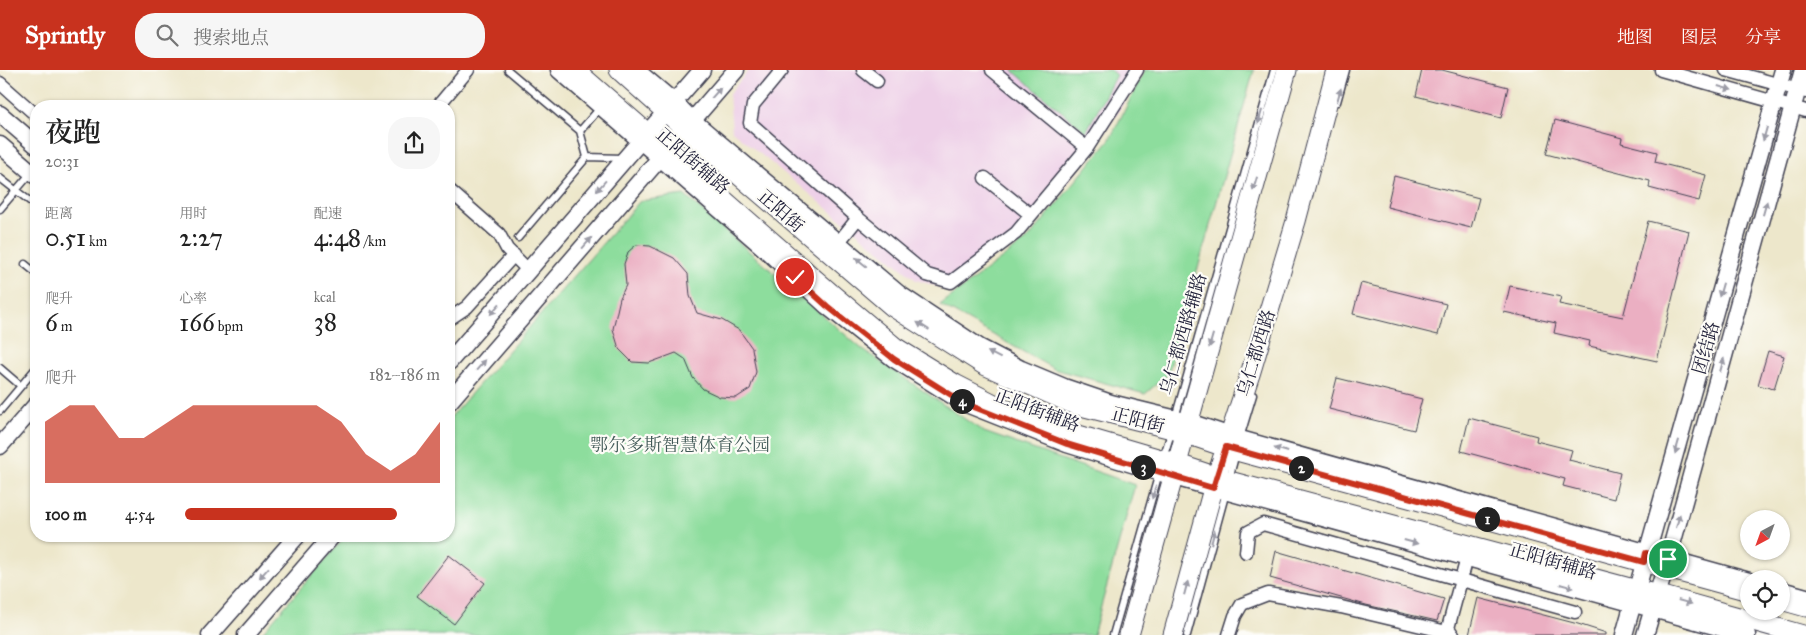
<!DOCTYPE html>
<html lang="zh">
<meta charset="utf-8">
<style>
body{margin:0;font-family:"IM FELL Great Primer","Noto Serif SC",serif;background:#f6f6f6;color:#222;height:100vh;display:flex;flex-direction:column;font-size:19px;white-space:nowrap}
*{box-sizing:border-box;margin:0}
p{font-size:16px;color:#767676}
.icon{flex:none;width:28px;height:28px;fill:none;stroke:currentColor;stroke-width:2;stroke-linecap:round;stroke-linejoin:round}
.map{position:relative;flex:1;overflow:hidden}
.sheet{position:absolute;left:30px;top:30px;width:425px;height:442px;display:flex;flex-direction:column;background:#fff;border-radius:20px;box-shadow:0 1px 4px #0004}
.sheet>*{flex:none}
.needle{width:32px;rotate:221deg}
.controls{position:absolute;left:1740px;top:440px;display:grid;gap:10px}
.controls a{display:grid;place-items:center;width:50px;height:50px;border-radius:50%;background:#fff;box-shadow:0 1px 4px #0004;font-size:25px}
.pin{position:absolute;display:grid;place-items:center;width:42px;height:42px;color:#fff;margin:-21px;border:2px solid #fff;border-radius:50%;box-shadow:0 1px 5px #0007}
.km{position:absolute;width:25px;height:25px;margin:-12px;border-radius:50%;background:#222;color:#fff;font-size:14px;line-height:25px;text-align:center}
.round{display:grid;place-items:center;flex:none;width:52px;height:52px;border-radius:20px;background:#f6f6f6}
.overview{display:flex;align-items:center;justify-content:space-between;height:85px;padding:0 15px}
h1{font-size:28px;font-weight:600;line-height:38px}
.stats{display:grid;grid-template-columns:repeat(3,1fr);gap:8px;height:85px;padding:5px 15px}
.stats div{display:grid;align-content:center}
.stats b{font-size:25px;font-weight:600}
.stats small{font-size:14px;font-weight:400}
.stats p{font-size:14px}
.chart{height:140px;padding:10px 15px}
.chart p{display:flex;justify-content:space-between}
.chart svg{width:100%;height:90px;margin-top:5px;fill:#c8321e;opacity:.7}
ul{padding:0 15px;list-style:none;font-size:16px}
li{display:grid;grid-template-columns:80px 60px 1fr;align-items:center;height:38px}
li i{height:12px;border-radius:6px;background:#c8321e}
header{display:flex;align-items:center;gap:30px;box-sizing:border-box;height:70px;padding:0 25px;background:#c8321e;color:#fff}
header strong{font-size:24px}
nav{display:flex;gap:28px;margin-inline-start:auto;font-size:18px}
.search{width:350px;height:45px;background:#f6f6f6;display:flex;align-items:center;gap:12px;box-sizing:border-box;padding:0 18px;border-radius:20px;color:#767676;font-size:19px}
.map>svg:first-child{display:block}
.built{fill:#eed0e8}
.green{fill:#8ddd9d;stroke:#58806c}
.building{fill:#ebafc2}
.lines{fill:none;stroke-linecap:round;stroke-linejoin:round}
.service-casing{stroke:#404051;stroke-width:9}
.minor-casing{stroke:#404051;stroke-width:15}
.tertiary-casing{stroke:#404051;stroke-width:19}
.secondary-casing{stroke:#404051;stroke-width:21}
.service{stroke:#fff;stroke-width:6}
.minor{stroke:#fff;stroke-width:12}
.tertiary{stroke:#fff;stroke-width:16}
.secondary{stroke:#fff;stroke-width:19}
.oneway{fill:#9c9ca7}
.route-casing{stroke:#fff;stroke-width:10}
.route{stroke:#c8321e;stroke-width:6}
.labels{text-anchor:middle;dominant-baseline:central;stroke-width:4.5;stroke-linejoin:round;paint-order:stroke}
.street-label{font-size:18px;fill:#22223b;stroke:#fdfcf7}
.park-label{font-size:18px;fill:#425a58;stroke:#fdfcf7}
</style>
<header>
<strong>Sprintly</strong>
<div class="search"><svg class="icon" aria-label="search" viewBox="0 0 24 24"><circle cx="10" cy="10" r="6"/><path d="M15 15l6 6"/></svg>搜索地点</div>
<nav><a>地图</a><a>图层</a><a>分享</a></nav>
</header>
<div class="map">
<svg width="1806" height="565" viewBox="0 0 1806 565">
<rect width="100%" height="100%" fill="#fdfcf7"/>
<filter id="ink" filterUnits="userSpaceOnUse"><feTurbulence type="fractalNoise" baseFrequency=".02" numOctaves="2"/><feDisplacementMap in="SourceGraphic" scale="10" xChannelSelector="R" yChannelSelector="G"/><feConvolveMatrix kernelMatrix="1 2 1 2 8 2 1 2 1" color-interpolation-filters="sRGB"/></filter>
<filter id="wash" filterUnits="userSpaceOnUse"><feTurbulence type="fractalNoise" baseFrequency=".0096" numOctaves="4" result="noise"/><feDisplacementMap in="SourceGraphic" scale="20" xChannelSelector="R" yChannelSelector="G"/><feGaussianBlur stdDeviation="1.12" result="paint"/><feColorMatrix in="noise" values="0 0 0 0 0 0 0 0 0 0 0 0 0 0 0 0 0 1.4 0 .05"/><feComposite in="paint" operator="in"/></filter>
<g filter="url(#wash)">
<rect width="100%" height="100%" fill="#ede7cb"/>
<!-- built -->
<path class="built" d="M749,0H1143L1115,47L1075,103L1024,166L946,219L916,210L732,61L729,24Z"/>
<!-- green -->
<path class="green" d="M1012,0H1110L1116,5L1086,62Z
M1145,0H1254L1168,304L1145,324L1054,299L940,235L1029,168L1110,69Z
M684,125L863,280L984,362L1135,415L1093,565H260L346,466H449V349L640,131Z"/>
<g id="blocks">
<!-- building -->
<path class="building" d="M1422,0H1442L1508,17L1501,48L1416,26Z
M1555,50L1622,68L1621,73L1657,82L1655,92L1706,105L1699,131L1649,118L1650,111L1546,84Z
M1394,106L1479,128L1471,158L1387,137Z
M1648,151L1689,161L1657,291L1589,276L1590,271L1554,263L1556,253L1504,242L1510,216L1561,227L1559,234L1623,247Z
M636,175L650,176L674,188L688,204L690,226L697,243L722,250L739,260L752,278L756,302L750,319L736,328L720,327L703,319L693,308L685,289L676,283L649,293L632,292L619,279L613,259L620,228L626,215L624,194L628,182Z
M1361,213L1446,234L1438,265L1353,244Z
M1768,281L1784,286L1774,319L1758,315Z
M1337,308L1422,329L1414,360L1329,339Z
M1469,348L1537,366L1536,371L1572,380L1569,390L1620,403L1614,429L1563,416L1565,409L1461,381Z
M1276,481L1444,529L1437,551L1366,535L1270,508Z
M449,485L485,513L454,554L417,526Z
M1478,528L1578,554L1606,563V565H1469Z"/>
</g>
</g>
<g filter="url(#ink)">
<use href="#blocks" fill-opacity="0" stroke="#404051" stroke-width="1"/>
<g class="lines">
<!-- service casing -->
<g class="service-casing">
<path id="service" d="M508,0L580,61
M1337,32L1346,0
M587,87L622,88
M0,108L36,136
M0,139L31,103
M518,168L587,87L580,61L600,38
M25,194L36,203
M0,298L21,316
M0,341L36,298
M1175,348L1274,0
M1240,368L1253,325
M1163,388L1172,360
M1229,409L1236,383
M1113,565L1159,403
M1187,565L1226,422"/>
</g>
<!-- minor casing -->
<g class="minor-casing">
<path id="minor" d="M782,0L753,35L750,53L858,148
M863,0L877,11
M992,0L1087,78
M1661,0L1806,41
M1726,0L1806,22
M0,13L36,45
M438,36L468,0
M985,108L1031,145
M449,120L499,164L507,179L528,200
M838,173L858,148L927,205L951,212L1016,163L1087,78L1137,0
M449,249L467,237L514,185
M1246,482L1248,462L1263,454L1575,542
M1229,565L1235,546L1242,534L1268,524L1341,537L1451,563
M1453,565L1448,558L1467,488"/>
</g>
<!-- tertiary casing -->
<g class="tertiary-casing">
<path id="tertiary" d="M559,0L764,178L827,236L894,289L964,333L1067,374L1174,407L1747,565
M636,0L674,32L693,51L899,224L979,277L1021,299L1064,317L1111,333L1189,352L1240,369L1749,511
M0,44L36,75
M0,75L36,106
M449,292L702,0
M449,332L736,0
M0,376L36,335
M1781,520L1806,527
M210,565L297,466
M246,565L332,466
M1624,565L1783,0
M1645,565L1668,489L1803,0"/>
</g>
<!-- secondary casing -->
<g class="secondary-casing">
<path id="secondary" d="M575,0L834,226L895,277L955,314L1004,339L1065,361L1178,394L1229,411L1637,520L1656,524L1803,565
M619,0L685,59L893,237L984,295L1073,334L1172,359L1237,381L1749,521
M1781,530L1806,537
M1129,565L1287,0
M1173,565L1216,408L1251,301L1296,151L1336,0"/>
</g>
<!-- service -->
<use href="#service" class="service"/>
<!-- minor -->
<use href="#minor" class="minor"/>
<!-- tertiary -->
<use href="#tertiary" class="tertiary"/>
<!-- secondary -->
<use href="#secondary" class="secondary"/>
</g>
<!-- one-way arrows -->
<defs><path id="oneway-solid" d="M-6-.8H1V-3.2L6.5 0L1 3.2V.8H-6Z" transform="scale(1.25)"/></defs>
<g class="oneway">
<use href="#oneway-solid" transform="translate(1725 18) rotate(16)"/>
<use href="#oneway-solid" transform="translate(716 23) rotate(-49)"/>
<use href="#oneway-solid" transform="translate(1339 25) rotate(-74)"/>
<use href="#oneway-solid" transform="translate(1260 47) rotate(106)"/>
<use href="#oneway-solid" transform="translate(1765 64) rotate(106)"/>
<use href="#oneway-solid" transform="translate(1255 114) rotate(106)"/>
<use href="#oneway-solid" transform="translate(601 116) rotate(131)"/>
<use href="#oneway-solid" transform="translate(1765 138) rotate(-74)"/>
<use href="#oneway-solid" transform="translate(587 173) rotate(-49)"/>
<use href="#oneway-solid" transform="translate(861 192) rotate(-140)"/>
<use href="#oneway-solid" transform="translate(1721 220) rotate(106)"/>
<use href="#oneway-solid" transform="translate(495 239) rotate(131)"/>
<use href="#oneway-solid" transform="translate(923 256) rotate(-148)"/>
<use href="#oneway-solid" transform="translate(1211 271) rotate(106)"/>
<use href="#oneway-solid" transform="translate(994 285) rotate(-153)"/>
<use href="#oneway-solid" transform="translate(481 295) rotate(-49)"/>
<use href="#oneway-solid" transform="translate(1722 295) rotate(-74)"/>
<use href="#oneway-solid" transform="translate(1677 377) rotate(106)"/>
<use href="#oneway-solid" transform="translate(1281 380) rotate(-164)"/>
<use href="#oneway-solid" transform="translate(1154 422) rotate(106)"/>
<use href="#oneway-solid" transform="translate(1678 451) rotate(-74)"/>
<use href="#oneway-solid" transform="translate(1213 467) rotate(-75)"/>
<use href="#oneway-solid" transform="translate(1411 472) rotate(15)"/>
<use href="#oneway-solid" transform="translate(264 503) rotate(131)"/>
<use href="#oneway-solid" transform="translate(1567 516) rotate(16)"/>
<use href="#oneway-solid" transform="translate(1186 518) rotate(-75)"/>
<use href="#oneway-solid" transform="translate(1685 532) rotate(16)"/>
</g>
</g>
<g class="lines" filter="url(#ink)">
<!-- route casing -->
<g class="route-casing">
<path id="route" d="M795,207L827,236L894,289L964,333L1067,374L1213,418L1226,377L1644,492L1646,483L1668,489"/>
</g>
<!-- route -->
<use href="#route" class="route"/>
</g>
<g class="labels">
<!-- street labels -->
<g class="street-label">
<text transform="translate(693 91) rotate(41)">正阳街辅路</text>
<text transform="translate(781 141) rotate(41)">正阳街</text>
<text transform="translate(1183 264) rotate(-74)">乌仁都西路辅路</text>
<text transform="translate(1706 278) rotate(-74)">团结路</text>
<text transform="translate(1256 283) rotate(-73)">乌仁都西路</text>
<text transform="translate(1037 340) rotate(21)">正阳街辅路</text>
<text transform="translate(1138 350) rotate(15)">正阳街</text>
<text transform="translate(1553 491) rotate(16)">正阳街辅路</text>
</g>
<!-- park labels -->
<g class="park-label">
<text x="680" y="375">鄂尔多斯智慧体育公园</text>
</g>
</g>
</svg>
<div class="controls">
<a><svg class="needle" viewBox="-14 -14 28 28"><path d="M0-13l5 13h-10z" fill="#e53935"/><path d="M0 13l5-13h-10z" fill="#767676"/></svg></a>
<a><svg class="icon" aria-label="locate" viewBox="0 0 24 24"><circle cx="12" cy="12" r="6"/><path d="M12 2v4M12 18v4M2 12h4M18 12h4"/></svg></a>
</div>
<div class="pin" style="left:1668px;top:489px;background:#1e9e55"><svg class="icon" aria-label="arrive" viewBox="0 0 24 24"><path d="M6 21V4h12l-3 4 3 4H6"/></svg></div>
<div class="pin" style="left:795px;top:207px;background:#d93025"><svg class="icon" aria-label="check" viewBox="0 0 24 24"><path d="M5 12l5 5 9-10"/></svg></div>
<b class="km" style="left:1487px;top:449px">1</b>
<b class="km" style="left:1301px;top:398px">2</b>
<b class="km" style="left:1143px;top:397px">3</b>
<b class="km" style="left:962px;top:331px">4</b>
<section class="sheet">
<div class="overview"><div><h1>夜跑</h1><p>20:31</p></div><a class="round"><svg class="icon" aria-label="share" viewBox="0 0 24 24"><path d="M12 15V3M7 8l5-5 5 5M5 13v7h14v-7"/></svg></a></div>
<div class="stats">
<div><p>距离</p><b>0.51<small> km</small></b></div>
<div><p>用时</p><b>2:27</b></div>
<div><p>配速</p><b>4:48<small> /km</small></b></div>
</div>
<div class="stats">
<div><p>爬升</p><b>6<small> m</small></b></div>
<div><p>心率</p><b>166<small> bpm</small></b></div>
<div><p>kcal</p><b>38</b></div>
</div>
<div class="chart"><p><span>爬升</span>182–186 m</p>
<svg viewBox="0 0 160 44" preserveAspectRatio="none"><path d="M0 44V14L10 6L20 6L30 22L40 22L50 14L60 6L70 6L80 6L90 6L100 6L110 6L120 14L130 30L140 38L150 30L160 14V44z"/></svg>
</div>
<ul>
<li><b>100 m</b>4:54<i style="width:83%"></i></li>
</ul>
</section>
</div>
